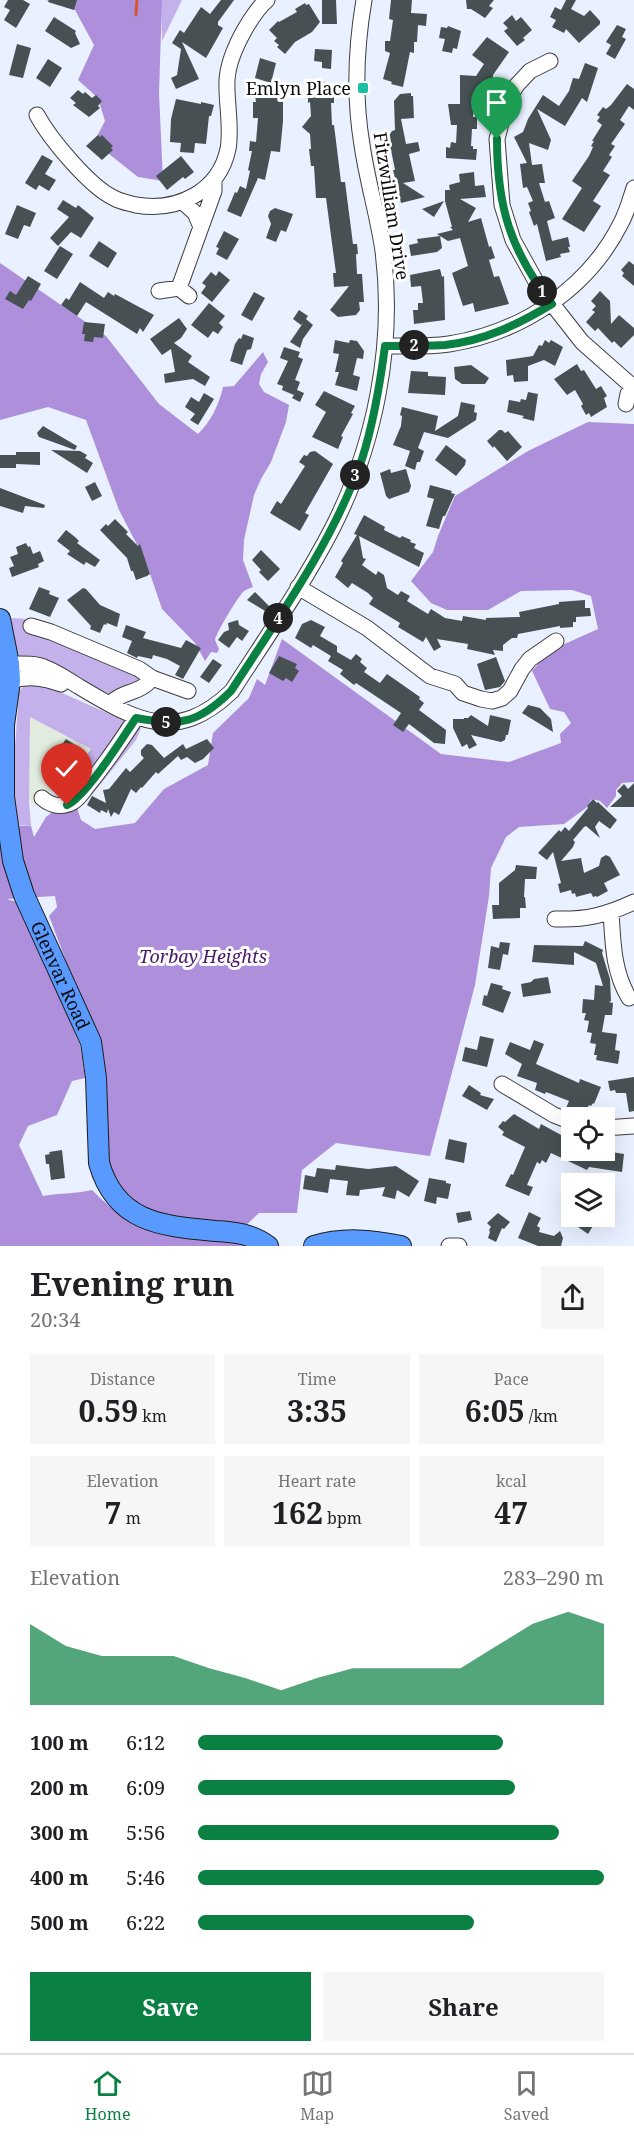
<!DOCTYPE html>
<meta charset="utf-8">
<style>
body{margin:0;font-family:"Noto Serif",serif;background:#f6f6f6;color:#202124;height:100vh;display:flex;flex-direction:column;font-size:22px;white-space:nowrap}
*{box-sizing:border-box;margin:0}
p{font-size:20px;color:#757577}
.icon{flex:none;width:33px;height:33px;fill:none;stroke:currentColor;stroke-width:2;stroke-linecap:round;stroke-linejoin:round}
.map{position:relative;height:1246px;overflow:hidden}
.drawer{display:flex;flex-direction:column;background:#fff;flex:1}
.drawer>*{flex:none}
.buttons{position:absolute;left:561px;top:1107px;display:grid;gap:12px}
.buttons a{display:grid;place-items:center;width:54px;height:54px;border-radius:0px;background:#fff;box-shadow:0 6px 24px #0002;font-size:30px}
.pin{position:absolute;display:grid;place-items:center;width:51px;height:51px;color:#fff;margin:-62px -26px;border-radius:50% 50% 50% 0;rotate:-45deg;box-shadow:0 0 6px #0007}
.pin .icon{rotate:45deg}
.km{position:absolute;width:30px;height:30px;margin:-15px;border-radius:50%;background:#222;color:#fff;font-size:16px;line-height:30px;text-align:center}
.round{display:grid;place-items:center;flex:none;width:63px;height:63px;border-radius:0px;background:#f6f6f6}
.overview{display:flex;align-items:center;justify-content:space-between;height:102px;padding:0 30px}
h1{font-size:33px;font-weight:700;line-height:45px}
.metrics{display:grid;grid-template-columns:repeat(3,1fr);gap:9px;height:102px;padding:6px 30px}
.metrics div{display:grid;align-content:center;border-radius:0px;background:#f6f6f6;text-align:center}
.metrics b{font-size:30px;font-weight:700}
.metrics small{font-size:16px;font-weight:400}
.metrics p{font-size:16px}
.chart{height:168px;padding:12px 30px}
.chart p{display:flex;justify-content:space-between}
.chart svg{width:100%;height:108px;margin-top:6px;fill:#0b8043;opacity:.7}
.action{display:flex;gap:12px;margin-top:auto;padding:12px 30px}
.action a{flex:1;height:69px;border-radius:0px;background:#0b8043;color:#fff;font-size:24px;font-weight:700;line-height:69px;text-align:center}
.action a+a{background:#f6f6f6;color:#202124}
ul{padding:0 30px;list-style:none;font-size:20px}
li{display:grid;grid-template-columns:96px 72px 1fr;align-items:center;height:45px}
li i{height:15px;border-radius:8px;background:#0b8043}
.tabs{display:flex;justify-content:space-around;align-items:center;height:84px;border-top:2px solid #e0e0e0;background:#fff;font-size:16px;color:#757577}
.tabs a{display:grid;justify-items:center;gap:3px}
.tabs .current{color:#0b8043}
.map>svg:first-child{display:block}
.industrial{fill:#e1ebde}
.green{fill:#c4b1eb}
.forest{fill:#ae8fdc}
.lines{fill:none;stroke-linecap:round;stroke-linejoin:round}
.stream{stroke:#d4572d;stroke-width:3}
.building{fill:#475154}
.minor-casing{stroke:#3e3e3e;stroke-width:17}
.major-casing{stroke:#1c1c1c;stroke-width:22}
.minor{stroke:#fff;stroke-width:15}
.major{stroke:#599aff;stroke-width:20}
.route-casing{stroke:#fff;stroke-width:12}
.route{stroke:#0b8043;stroke-width:8}
.poi-dot{fill:#1cc1a1;stroke:#fff;stroke-width:2}
.labels{text-anchor:middle;dominant-baseline:central;stroke-width:6;stroke-linejoin:round;paint-order:stroke}
.poi-label{font-size:18px;fill:#0b0b0b;stroke:#fff;text-anchor:end}
.street-label{font-size:18px;fill:#0b0b0b;stroke:#fff}
.park-label{font-size:18px;font-style:italic;fill:#4a1965;stroke:#fff}
</style>
<div class="map">
<svg width="634" height="1246" viewBox="0 0 634 1246">
<rect width="100%" height="100%" fill="#e9f0ff"/>
<!-- industrial -->
<path class="industrial" d="M29,717L91,749L73,774L60,787L47,793L33,804L29,802Z"/>
<!-- green -->
<path class="green" d="M161,0H182L162,41Z
M9,618L30,619L28,629L146,677L113,695L63,673L20,660Z
M32,683L60,692L141,728L136,740L90,797L60,787L73,774L91,749L30,717L29,802L31,826L16,825L13,774L19,692L24,685Z"/>
<!-- forest -->
<path class="forest" d="M46,0H162L159,93L163,181L138,177L94,142L105,121L98,98L78,80L94,45L75,10Z
M0,263L106,336L159,404L198,434C211,421 219,405 223,387L234,386L263,352L268,362L261,374L259,384L264,392L289,405L286,422L271,462L261,479L254,495L244,540L243,560L253,587C250,588 247,589 244,591C239,595 216,633 215,640L219,649L217,653L211,652L205,661L195,643L162,609L146,562L119,510L86,420L48,407L0,420Z
M588,422L634,424V782L622,783L616,790V796L607,808L600,801L592,799L586,808L564,824L519,827L506,837L491,868L489,896L475,985L430,1156L336,1143L302,1170L297,1213H259L242,1229L170,1219L143,1207L120,1190L111,1170L106,1147L101,1054L49,916L57,907L55,896L7,899L20,903L80,1045L85,1078L72,1081L57,1115L28,1126L19,1145L43,1196C60,1193 76,1194 92,1190C114,1212 139,1232 170,1236C195,1239 220,1238 244,1246H0V826H31L34,837L46,817L62,805L77,808L81,820L95,829L135,823L164,789L208,765L213,733L249,698L257,679L265,685L282,639L441,754L509,762L561,743L560,734L571,723L564,712L550,709L532,671L549,651L598,629L591,596L572,590L521,591L488,610H447L431,603L411,581L433,552L438,536L455,496L528,451Z"/>
<g class="lines">
<!-- stream -->
<path class="stream" d="M136,15L137,0"/>
</g>
<!-- building -->
<path class="building" d="M8,0H23L30,4L16,28L4,20L10,10L4,7Z
M49,0H77L74,10L48,2Z
M221,0H234L218,22V25L223,28L206,58L182,42L199,79L176,89L171,78L177,75L181,49L172,43L180,30L184,33L201,7L210,14Z
M322,0H336L337,24H322Z
M391,0H412L411,13L427,14L426,26L418,25L417,42H414V53L410,52L403,87L391,84L392,82L383,79L390,53L385,51V41H390L393,20L389,19Z
M466,0H494L489,6L493,8L485,18L471,9H467Z
M566,0H576L571,9L584,16L590,10L600,21V24L579,43L566,29L564,33L552,27L556,20L550,17L555,7L561,10Z
M305,3L306,5L309,4L320,22L312,32L295,42L285,54L277,47L279,45L274,41L277,38L269,30L278,21L279,22L297,12L295,9Z
M512,15L516,21L521,17L532,30L523,38L525,40L517,46L504,31L508,28L503,23Z
M54,17L76,31L75,33L80,44L71,48L45,31Z
M617,25L626,29L622,37L626,39L615,59L606,54L611,45L606,42Z
M448,26L461,31L457,49L453,48L452,53L442,51L445,39L439,38L441,27L447,28Z
M487,37L509,52L493,75V89H486L474,101L473,117H477V129H472L471,146H473V149H477L476,160L446,158V147L450,148L451,142L456,143L457,125H451L448,104H460V75L476,76L484,64L472,55Z
M17,44L31,48L23,78L9,75Z
M315,49L332,50L331,69L322,68V62L314,61Z
M260,58L276,63L271,83L255,78Z
M48,59L62,68L50,87L36,78Z
M585,63L598,68L587,102L582,98L565,126L537,109L551,140L548,150L529,143L532,165L542,164L545,183H539L545,202L549,201L555,218L547,221L552,241L568,237L570,247H568L570,252L560,254L561,257L546,261L537,224L534,226L529,212L531,211L528,203L533,201L527,187L523,188L520,164L527,163L514,137L523,132L528,119L543,95L559,106L569,91L573,78L579,79Z
M327,82L328,92L334,91V103H331L332,125H334L341,182H345L353,244H357L358,254H356L357,274H362L364,302H359L360,310L356,315L338,317L330,310L349,286L334,287L333,273H336L326,198H316L314,166H311L309,149H311L310,134L302,127L311,116L310,102L308,103V94H311L310,85H312V83Z
M627,84L634,89V110L629,106L620,120L625,124L611,144L615,146L609,155L612,157L603,171L610,175L593,201L601,206L584,232L562,219L582,188L572,181L589,156L593,147L591,146L594,141H592L602,125L597,121L600,117L597,115L603,107L606,109L611,105Z
M78,90L83,94L85,92L92,98L96,95L102,101L98,106L100,108L89,117L73,105L76,103L70,98Z
M411,93V96H413L414,118L401,119L406,144L418,142L420,151L409,154L415,181L403,183L425,197L401,203L393,170H395L391,150L388,151L386,140L392,131L395,130L394,101L400,94Z
M283,94V121L280,152L271,151L265,180L258,178L241,217L227,211L235,192L237,193L240,186L246,189L250,171L248,170L252,151H249L250,141L256,142L258,118H253V102H256L255,95Z
M176,99L201,104V102L214,105L211,116H209L206,144L195,143L194,153L180,152L181,143L170,142L171,119Z
M98,135L100,137L102,135L113,146L111,148L113,150L102,160L86,146Z
M42,155L53,161L45,174L56,180L49,191L39,185L36,190L25,183Z
M181,156L194,172L185,179L183,177L167,190L156,176Z
M474,172L475,186L484,185L486,197L460,199L476,208L468,222L481,218L489,247L491,246L495,258L489,260L494,277L499,276L509,304L475,312L473,303L463,306L452,273L468,266L460,238L448,241L440,236L442,248L437,252L411,256L409,245L418,243L417,239L440,236L437,234L453,230L450,227H452L445,201V190H450L449,185L460,182L459,174Z
M63,200L76,208L78,205L94,218L81,238L71,232L58,246L50,238L69,217L57,209Z
M444,201L434,217L422,209Z
M17,205L36,213L30,227L24,225L18,239L5,234Z
M275,208L293,214L286,232L281,230L276,242L266,238L271,224L268,216L270,211Z
M224,231L239,239L227,260L216,254L219,248L216,247Z
M99,241L117,253L108,268L89,256Z
M60,246L73,254L57,279L44,271Z
M629,261L634,265V286L622,276L624,273L621,270Z
M440,269L442,277L444,276L445,320L414,324L413,310H418V303H423L421,286L411,287L410,275Z
M219,271L230,280L212,302L201,293L206,286L202,283L211,272L216,276Z
M28,276L41,284L31,301L29,300L23,309L5,299L10,291L16,295Z
M80,282L104,298L108,292L114,296L115,294L154,315L143,332L140,328L137,334L86,302L77,316L61,305L66,298L69,300Z
M600,291L610,301L611,324L619,315L634,328V335L621,348L614,341L612,343L598,328L595,331L586,322L595,312L592,310L596,306L591,301Z
M254,292L265,298L252,321L241,315Z
M209,303L225,316L219,323L223,327L218,334L213,331L208,338L191,325Z
M299,310L308,316L306,319L313,325L303,339L300,348L290,342L303,323L301,325L293,319Z
M179,318L187,329L181,338L174,343L192,356L188,362L210,377L205,386L193,379L165,383L164,374L175,372L171,349L162,355L150,339Z
M84,322L105,324L103,338L94,337L93,342L84,341L85,334H82Z
M243,334L254,338L251,349L247,350L242,365L230,361L235,344L239,338L241,339Z
M335,340L349,343L350,340L357,341L364,351L363,359L357,358L353,375L360,377L357,391L335,385L339,372H335L339,354L333,353Z
M545,340L549,343L551,340L563,347L555,366L544,360L528,366V381L514,382L513,375L507,376L506,360L533,356L539,345L542,346Z
M284,347L300,352L298,357L303,359L295,380L300,382L297,390L304,393L300,402L292,398L294,395L282,390L283,386L277,384L288,361L280,358Z
M577,364L581,371L584,370L596,389L601,386L607,396L604,398L607,407L591,417L589,413L586,415L581,406L583,404L575,390L567,395L554,379Z
M471,365L489,378L485,384H462L455,379L454,367Z
M411,371L428,372V376L446,377L445,395L408,393Z
M324,391L355,406L351,413L353,414L341,436L343,437L338,449L312,437L326,412L315,405Z
M528,392L538,394L534,421L522,418L524,416L507,412L509,400L520,402L521,399L526,400Z
M204,393L214,399L198,425L190,420L195,414L185,407L191,397L199,402Z
M461,402L475,405L474,412L477,413L476,420L448,438L424,432L418,448L424,451L420,462H417L415,470L405,466L410,451L393,445L401,426L402,416L400,415L402,407L438,416L435,431L458,416Z
M43,426L77,446L75,450L39,437L37,433Z
M499,430H502L505,433L508,431L522,447L507,461L494,446L493,448L487,441Z
M446,445L466,460L465,465L456,476L435,460Z
M51,450L80,451L87,455L85,458L93,463L87,473Z
M315,451L333,464L305,513L309,515L300,531L270,513L277,501L281,504L305,466L299,462L304,455L307,456L310,452Z
M16,452H40V465L16,464V468H0V455H16Z
M390,469L391,473L406,469L411,486L409,492L389,499L386,496L380,473Z
M95,482L102,496L92,501L85,487Z
M430,485L452,491L451,493L455,494L445,516H443L439,529L426,526L434,499L427,497Z
M0,488L45,505L44,508L25,506L23,513L0,506Z
M364,515L385,527L384,530L400,538L402,536L411,540L410,542L416,544L414,548L424,553L419,567L359,536L363,558L366,559L362,565L376,575L378,571L384,575L387,588L398,595L401,591L410,596L407,601L428,614L431,609L445,618L462,621L463,616L486,620V618L520,617L519,612L559,604V602L585,600V608H590L591,616L576,617V622H573V627L560,628V626L518,634L517,638H512L503,645V651L493,650L495,655L467,649L468,644L437,639L441,647L434,651L426,637L423,642L398,627L400,623L369,604L373,598L368,593L352,583L348,588L335,577L343,563L341,561L357,535L354,534Z
M115,519L128,532L126,534L138,546L140,544L150,574L147,576L136,580L133,571H131L127,558L100,530L106,524L108,526Z
M66,530L75,537L79,541L77,543L100,560L95,567L86,562L84,565L67,554L70,551L57,541Z
M26,543L28,547L30,546L33,554L40,551L44,561L38,564L39,567L12,577L9,568L14,566L10,557L18,554L16,547Z
M261,550L280,569L268,581L259,572L261,570L252,560Z
M39,587L50,591L49,594L59,598L50,617L29,609Z
M83,588L86,589L100,605L120,614L117,627L107,623L106,625L104,624L100,633L90,629L91,626L67,600Z
M255,592L273,610L270,614L247,600Z
M238,620L239,625L249,631L242,641L237,637L229,648L218,640L224,632L229,630L228,623Z
M311,620L325,627L320,636L337,646V652L351,660L356,654L362,659L360,662L367,668L364,672L380,683L387,674L420,697L419,699L424,703L419,710L446,730L445,744L434,743L409,724L403,732L393,725L401,713L356,683L354,685L340,674L343,670L328,661L331,656L313,645L311,648L295,638L302,624Z
M126,625L146,632L143,638L181,648L186,640L201,648L183,679L175,675L180,666L167,659L153,655L152,659L138,656L137,658L127,653L132,641L122,637Z
M279,656L297,664L295,668L299,671L292,682L286,678L283,681L269,673Z
M496,657L505,681L500,687L485,690L477,664Z
M213,659L222,665L209,683L200,677Z
M528,705L540,708L551,719L553,732L522,713Z
M471,715L488,726L490,715L511,720L508,735H506L505,740L501,742L471,735L477,745L469,749L467,744L462,747L453,728V719H464V718H468Z
M66,739L80,748L75,755L77,756L73,763L65,764L62,769L60,768L51,774L44,769Z
M207,739L214,748L203,759L195,763L187,757L181,760L178,756L158,774L156,772L142,788L141,787L136,793L131,789L119,815L114,812L111,817L108,809L107,813L101,810L100,813L87,805L92,796L106,803L103,790L109,789L126,768L130,772L144,758L141,755V750L147,744L152,745L164,758L183,744L186,749Z
M634,783V807H610L622,796L617,791L624,784L628,789Z
M593,799L597,803L598,802L617,820L610,829L599,821L595,827L600,838L586,826L584,827L573,840L575,842L573,847L561,861L581,858L584,873L599,866L601,858L606,855L610,857L620,875L604,883L608,891L597,897L596,896L593,897L591,893L576,897L575,893L572,894L571,890L560,893L558,884L561,883L553,852L547,860L538,853L559,830L561,832L565,827L569,831L588,808L587,806Z
M516,865L537,867L536,879H525L524,897H525L526,908H520V918L493,919L492,905H499V883L515,870Z
M585,941L603,950L602,953L610,979L611,1001L609,1002L613,1003L612,1015H605L602,1032L617,1034L615,1050L620,1051L618,1064L596,1060L597,1055H594L596,1044L590,1043L592,1033L587,1032L589,1021L584,1020L586,1013H582L583,999L594,1000L595,985L603,986L596,963L574,952V965L532,962L534,945L583,946Z
M500,942L510,943L508,955L503,954L500,970L488,968L491,946L499,948Z
M548,977L551,993L523,997L521,984L531,982L534,979Z
M491,983L503,986L502,989L511,992L503,1013L482,1005L484,995L487,996Z
M480,1036L494,1039L487,1067L462,1061L465,1047L477,1050Z
M534,1040L544,1044L536,1064L579,1083L580,1079L601,1087L594,1104L593,1103L591,1106L589,1105L584,1116L566,1108L569,1101L546,1092L545,1094L535,1090L537,1083L517,1076L522,1064L505,1054L510,1042L530,1050Z
M634,1077V1111L629,1112L626,1093H616L615,1090L610,1091L608,1081Z
M469,1085L481,1093L480,1095L494,1099L487,1110L462,1096Z
M514,1114L539,1129L541,1124L572,1141V1150H599L624,1154L622,1172L589,1167L587,1170L551,1153L546,1163L542,1160L540,1164L537,1162L527,1185L533,1187L529,1196L505,1186L511,1174L513,1175L525,1147L502,1135L504,1132L498,1127L503,1121L505,1122Z
M449,1139L467,1143L464,1163L445,1159Z
M62,1150L65,1178L51,1180L49,1164H46L45,1155L50,1154L49,1152Z
M336,1165L368,1169L396,1166L419,1181L409,1197L397,1190L395,1199L382,1196L385,1187L360,1190L359,1196L346,1195L348,1181L330,1179L328,1193L303,1189L305,1175L315,1177L317,1168L335,1170Z
M429,1178L446,1181V1183L451,1184L448,1199L437,1197L436,1204L424,1201Z
M470,1211L472,1220L458,1223L456,1213Z
M529,1212L541,1218L537,1226L540,1228L539,1232L554,1236L560,1231L563,1238L561,1246H538L518,1238Z
M498,1213L510,1222L504,1229L502,1228L496,1242L488,1238L490,1232L489,1230L491,1227L487,1223Z
M583,1216H599L588,1234L578,1227Z"/>
<g class="lines">
<!-- minor casing -->
<g class="minor-casing">
<path id="minor" d="M550,61L530,71L516,86L506,104L497,139L502,205L513,240L539,287L582,342L632,386
M37,115C50,139 90,187 114,198C121,202 129,203 136,205C177,212 219,192 228,149C232,127 226,103 227,80C228,62 236,45 245,29C251,19 258,7 267,0
M183,202L195,213L201,227L214,191V179
M179,288L201,227
M159,291L179,288L189,296
M385,346C406,346 428,347 449,344C521,333 588,289 621,223C627,212 630,200 634,188
M626,404L628,394L634,385
M298,587L367,628L430,676L455,684L463,693L481,699L492,701L502,698L510,691L522,669L530,659L556,641
M31,626L51,632L139,669L152,678C141,694 123,690 110,704
M9,664C21,664 35,663 46,668C57,672 68,680 78,686C135,720 176,745 232,691C266,638 303,585 332,529C375,445 395,345 383,251C378,216 367,180 362,145C354,97 356,47 364,0
M152,678L188,691
M10,681C28,675 44,678 61,684
M42,798C51,806 62,808 73,802C80,798 84,790 89,784C106,763 121,741 136,718
M611,912C613,943 613,971 629,998
M555,919C587,920 606,915 634,902
M502,1084L554,1115L572,1122
M604,1128L634,1126
M449,1246H459"/>
</g>
<!-- major casing -->
<g class="major-casing">
<g id="major">
<path id="s1" d="M0,619L9,664L10,681L4,725V797L13,861L24,895L91,1042L96,1078L99,1163C116,1223 162,1226 216,1231C235,1232 252,1234 268,1246"/>
<path d="M314,1246C343,1237 372,1240 401,1246"/>
</g>
</g>
<!-- minor -->
<use href="#minor" class="minor"/>
<!-- major -->
<use href="#major" class="major"/>
</g>
<g class="lines">
<!-- route casing -->
<g class="route-casing">
<path id="route" d="M67,805C86,797 123,737 136,718C180,726 198,724 231,691C279,617 333,542 362,459C374,422 380,384 385,346C405,346 425,346 445,345C484,341 519,324 552,304C510,250 497,206 497,139"/>
</g>
<!-- route -->
<use href="#route" class="route"/>
</g>
<!-- markers -->
<rect class="poi-dot" x="357" y="82" width="12" height="12" rx="3"/>
<g class="labels">
<!-- poi labels -->
<g class="poi-label">
<text x="351" y="88">Emlyn Place</text>
</g>
<!-- street labels -->
<g class="street-label">
<text transform="translate(392 206) rotate(81)">Fitzwilliam Drive</text>
<text stroke="none"><textPath href="#s1" startOffset="368">Glenvar Road</textPath></text>
</g>
<!-- park labels -->
<g class="park-label">
<text x="203" y="956">Torbay Heights</text>
</g>
</g>
</svg>
<div class="buttons">
<a><svg class="icon" aria-label="locate" viewBox="0 0 24 24"><circle cx="12" cy="12" r="6"/><path d="M12 2v4M12 18v4M2 12h4M18 12h4"/></svg></a>
<a><svg class="icon" aria-label="layers" viewBox="0 0 24 24"><path d="M12 4l9 5-9 5-9-5zM3 14l9 5 9-5"/></svg></a>
</div>
<div class="pin" style="left:497px;top:139px;background:#1e9e55"><svg class="icon" aria-label="arrive" viewBox="0 0 24 24"><path d="M6 21V4h12l-3 4 3 4H6"/></svg></div>
<div class="pin" style="left:67px;top:805px;background:#d93025"><svg class="icon" aria-label="check" viewBox="0 0 24 24"><path d="M5 12l5 5 9-10"/></svg></div>
<b class="km" style="left:542px;top:291px">1</b>
<b class="km" style="left:414px;top:345px">2</b>
<b class="km" style="left:355px;top:475px">3</b>
<b class="km" style="left:278px;top:618px">4</b>
<b class="km" style="left:166px;top:722px">5</b>
</div>
<section class="drawer">
<div class="overview"><div><h1>Evening run</h1><p>20:34</p></div><a class="round"><svg class="icon" aria-label="share" viewBox="0 0 24 24"><path d="M12 15V3M7 8l5-5 5 5M5 13v7h14v-7"/></svg></a></div>
<div class="metrics">
<div><p>Distance</p><b>0.59<small> km</small></b></div>
<div><p>Time</p><b>3:35</b></div>
<div><p>Pace</p><b>6:05<small> /km</small></b></div>
</div>
<div class="metrics">
<div><p>Elevation</p><b>7<small> m</small></b></div>
<div><p>Heart rate</p><b>162<small> bpm</small></b></div>
<div><p>kcal</p><b>47</b></div>
</div>
<div class="chart"><p><span>Elevation</span>283–290 m</p>
<svg viewBox="0 0 160 44" preserveAspectRatio="none"><path d="M0 44V11L10 20L20 24L30 24L40 24L50 29L60 33L70 38L80 33L90 29L100 29L110 29L120 29L130 20L140 11L150 6L160 11V44z"/></svg>
</div>
<ul>
<li><b>100 m</b>6:12<i style="width:75%"></i></li>
<li><b>200 m</b>6:09<i style="width:78%"></i></li>
<li><b>300 m</b>5:56<i style="width:89%"></i></li>
<li><b>400 m</b>5:46<i style="width:100%"></i></li>
<li><b>500 m</b>6:22<i style="width:68%"></i></li>
</ul>
<div class="action"><a>Save</a><a>Share</a></div>
</section>
<nav class="tabs">
<a class="current"><svg class="icon" aria-label="home" viewBox="0 0 24 24"><path d="M3 11l9-7 9 7M6 9v11h12V9"/></svg>Home</a>
<a><svg class="icon" aria-label="map" viewBox="0 0 24 24"><path d="M3 6l6-2 6 2 6-2v14l-6 2-6-2-6 2zM9 4v14M15 6v14"/></svg>Map</a>
<a><svg class="icon" aria-label="saved" viewBox="0 0 24 24"><path d="M7 4h10v16l-5-4-5 4z"/></svg>Saved</a>
</nav>
